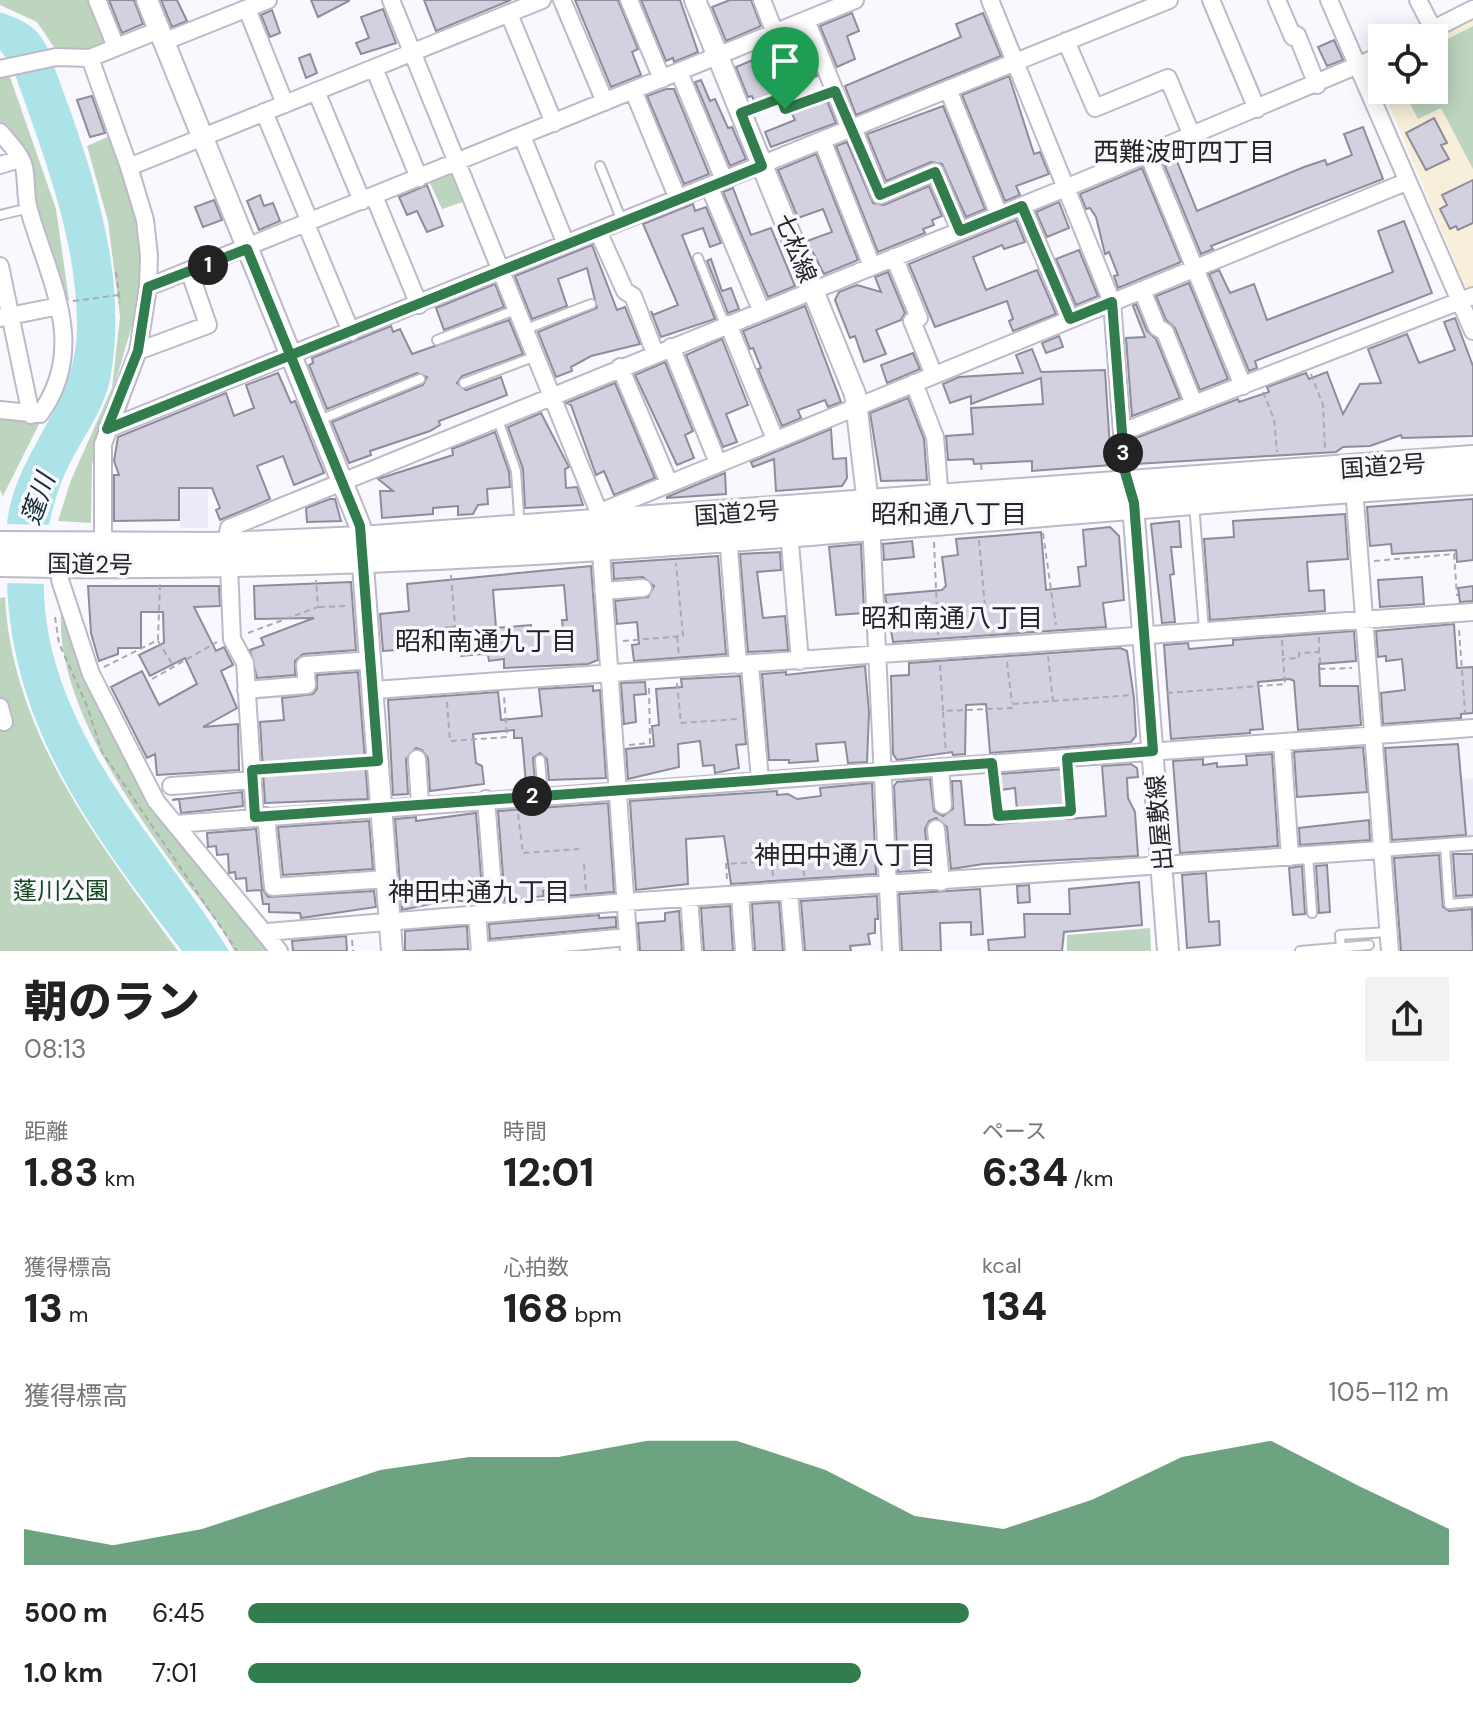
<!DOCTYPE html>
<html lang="ja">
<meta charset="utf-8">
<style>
body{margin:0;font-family:"DM Sans","Noto Sans JP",sans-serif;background:#f2f2f2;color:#222;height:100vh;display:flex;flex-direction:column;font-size:30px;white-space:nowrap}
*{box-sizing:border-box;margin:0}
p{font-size:26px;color:#767676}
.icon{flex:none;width:44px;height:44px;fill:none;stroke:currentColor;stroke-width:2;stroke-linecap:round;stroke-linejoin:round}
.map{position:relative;height:951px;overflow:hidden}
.sheet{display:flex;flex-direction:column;background:#fff;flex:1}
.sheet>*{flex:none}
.tools{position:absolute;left:1368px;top:24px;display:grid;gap:16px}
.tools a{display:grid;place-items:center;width:80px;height:80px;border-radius:0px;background:#fff;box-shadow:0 4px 20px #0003;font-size:40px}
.pin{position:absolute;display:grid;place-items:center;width:68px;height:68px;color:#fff;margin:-82px -34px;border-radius:50% 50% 50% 0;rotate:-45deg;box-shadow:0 0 8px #0007}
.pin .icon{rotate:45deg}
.km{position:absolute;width:40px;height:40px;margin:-20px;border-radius:50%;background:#222;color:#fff;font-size:22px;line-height:40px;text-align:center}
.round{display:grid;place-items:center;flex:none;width:84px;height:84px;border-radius:0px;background:#f2f2f2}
.summary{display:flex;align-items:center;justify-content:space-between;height:136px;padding:0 24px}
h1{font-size:44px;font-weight:800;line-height:60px}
.figures{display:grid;grid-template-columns:repeat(3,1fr);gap:12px;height:136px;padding:8px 24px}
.figures div{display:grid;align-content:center}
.figures b{font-size:40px;font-weight:800}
.figures small{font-size:22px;font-weight:400}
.figures p{font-size:22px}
.chart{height:224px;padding:16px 24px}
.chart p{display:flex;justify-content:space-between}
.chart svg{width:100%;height:144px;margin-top:8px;fill:#317d4d;opacity:.7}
ul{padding:0 24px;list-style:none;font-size:26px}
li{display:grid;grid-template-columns:128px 96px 1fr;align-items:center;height:60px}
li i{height:20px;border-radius:10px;background:#317d4d}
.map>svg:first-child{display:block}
.built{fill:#ecebf8}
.education{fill:#f7efd9}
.green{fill:#bdd4be}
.water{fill:#abe3e8}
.pier{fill:#f9f8fe}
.building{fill:#d3d1df;stroke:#8e8c9a;stroke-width:2;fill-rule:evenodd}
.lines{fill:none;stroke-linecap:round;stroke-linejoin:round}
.service-casing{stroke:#bcbac8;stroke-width:12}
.pedestrian-casing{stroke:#bcbac8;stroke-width:16}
.minor-casing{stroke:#bcbac8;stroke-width:20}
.tertiary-casing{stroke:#bcbac8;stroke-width:24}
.trunk-casing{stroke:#bcbac8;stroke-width:30}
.path{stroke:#aaa9af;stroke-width:2;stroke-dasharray:6 4;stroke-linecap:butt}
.service{stroke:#fff;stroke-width:8}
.pedestrian{stroke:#fff;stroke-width:12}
.minor{stroke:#fff;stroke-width:16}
.tertiary{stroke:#fff;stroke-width:20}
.trunk{stroke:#fff;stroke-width:26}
.route-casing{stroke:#fff;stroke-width:16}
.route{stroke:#317d4d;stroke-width:10}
.labels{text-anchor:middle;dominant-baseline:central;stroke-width:7;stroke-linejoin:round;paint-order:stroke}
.street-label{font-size:24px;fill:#252429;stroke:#f9f8fe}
.park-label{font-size:24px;fill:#14471d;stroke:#f9f8fe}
.neighbourhood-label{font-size:26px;fill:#252429;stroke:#f9f8fe}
.water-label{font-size:26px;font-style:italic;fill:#122f32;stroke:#f9f8fe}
</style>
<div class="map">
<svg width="1473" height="951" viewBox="0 0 1473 951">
<rect width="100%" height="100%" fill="#f9f8fe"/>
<!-- built -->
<path class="built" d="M181,469H208V528H180Z
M1473,778V899L1393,904L1385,783Z"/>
<!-- education -->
<path class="education" d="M1473,18V286L1470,288L1465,287L1383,90H1434L1433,38Z"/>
<!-- green -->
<path class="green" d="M0,0H91L106,37L103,45L88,52L56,50L37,22L0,5Z
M1473,26V169L1441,108L1418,119L1403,90H1434V46Z
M4,72L10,77L56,209L69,300L65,302L0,125V73Z
M112,135L138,217L145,280L92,464L91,523L58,521L71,480L112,388L120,317L108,221L87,146Z
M450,173L456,174L466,201L442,209L429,181Z
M0,414L41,420L3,496L0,490Z
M5,597C12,734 100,844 178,951H0V598Z
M62,600L154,805L273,951H234C219,920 194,894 174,866C124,796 50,690 62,600Z
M1150,928L1151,951H1067V935Z"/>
<!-- water -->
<path class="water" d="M0,12C21,20 35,24 46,45C84,147 130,263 111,374C106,406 86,433 71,461C42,516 37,589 52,650C81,767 168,852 229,951H182C95,837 11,729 7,581C6,555 4,527 11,502C30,435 78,398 77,323C76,233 41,149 12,66L0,50Z"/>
<!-- pier -->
<path class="pier" d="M3,524L51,525L50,584L3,583Z"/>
<!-- building -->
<path class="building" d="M109,0H134L143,24L122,33Z
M161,0H177L187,21L172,27Z
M311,0H349V1L318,17Z
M424,0H511L436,31Z
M575,0H618L638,49L632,52L641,75L611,87Z
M641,0H680L698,52L674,62L673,58L666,61Z
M730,0H751L761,26L726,41L712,7Z
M383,9L396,43L361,54L356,43L369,38L361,17Z
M272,10L280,33L270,37L261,15Z
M852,13L859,31L847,36L855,59L837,67L820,26Z
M983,13L1001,56L856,115L845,86L961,37L956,24Z
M800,34L817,76L754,101L752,96L748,97L736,67L767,54L765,48Z
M1334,40L1343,60L1327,66L1318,47Z
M310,54L317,73L306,78L299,58Z
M1009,76L1034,154L1040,152L1049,174L1016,186L1020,195L1005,201L962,95Z
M701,80L710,101L715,99L728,128L732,127L746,159L730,166L695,82Z
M666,89H674L709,174L684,184L647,96Z
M92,96L105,133L90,137L77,100Z
M827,101L836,123L771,147L765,132L795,120L792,114Z
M943,106L985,209L966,217L942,164L931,162L886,181L867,134Z
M1434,118L1447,143L1441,145L1449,159L1426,170L1406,133Z
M1363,127L1383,179L1211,246L1213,249L1201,254L1162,159L1174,154L1197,211L1304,167L1325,160L1327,165L1352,155L1344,134Z
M847,142L873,203L884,205L929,186L942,216L932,220L934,225L923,229L925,233L878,252L836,146Z
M816,154L858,260L824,274L807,241L832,232L823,209L798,218L778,170Z
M1142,168L1181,262L1118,288L1114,276L1118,275L1109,252L1105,254L1096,217L1090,208L1086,209L1080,194Z
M1473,180V223L1458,230L1456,226L1450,229L1440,209L1447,205L1442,195Z
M427,185L443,226L427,232L417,211L407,215L399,197Z
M733,188L751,235L771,228L795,286L768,297L723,192Z
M260,195L264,206L273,203L280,221L259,230L247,201Z
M214,200L222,220L203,227L195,207Z
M1059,202L1069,228L1047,237L1036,212Z
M693,204L695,211L706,207L721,243L710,247L703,228L682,235L715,319L661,337L651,311L653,315L678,305L643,224Z
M1016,220L1025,242L1004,249L1002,245L973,257L986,290L1037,270L1056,314L1013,331L1009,321L1013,319L1007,301L935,327L909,264Z
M1404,221L1432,293L1255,361L1257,368L1249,371L1209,274L1219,270L1230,293L1254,284L1267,320L1393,272L1378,231Z
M592,245L617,310L625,307L640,344L591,356L571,367L572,371L556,377L538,332L597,308L587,268L558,279L567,306L532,319L515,276Z
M1079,250L1098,296L1076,305L1056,259Z
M711,259L722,291L731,288L739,309L728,313L707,261Z
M888,272L905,313L901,320L876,330L886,354L864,362L855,336L850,338L835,300L839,292L857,285L881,292L875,277Z
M1189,283L1228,379L1200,390L1175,328L1166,320L1156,296Z
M495,284L504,307L444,330L436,308Z
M1136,304L1147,331L1156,339L1180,398L1132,416L1126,338L1145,337L1133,306Z
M805,306L841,402L828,407L825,400L798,410L801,418L782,426L758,369L761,368L753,348L750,349L743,331Z
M1455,318L1473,366V436L1402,438L1401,435L1370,446L1343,447L1336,452L1136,464V438L1238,399L1239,402L1269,392L1267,387L1306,373L1309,379L1327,372L1343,414L1360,384L1381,383L1368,349L1407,334L1419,363L1455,350L1444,322Z
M509,320L523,354L462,376L457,383L466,390L501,377L507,395L439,421L440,425L430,431L370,451L371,455L349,463L332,422L423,385L427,377L417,373L327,409L309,365L313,363L312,358L391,326L393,332L400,329L412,354Z
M1059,336L1063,347L1046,353L1042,343Z
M722,339L748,405L726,414L737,442L723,447L686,355Z
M1032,349L1041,372L1105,370L1111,465L1032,471V461L974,464L973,459L948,460L946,436L973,434L971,408L1043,404L1041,378L971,404V396L950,403L943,384L959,377L1023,373L1016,355Z
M913,353L920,369L887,383L881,365Z
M665,362L693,431L685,435L694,458L677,465L635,375Z
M278,373L291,403L295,401L324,473L294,485L283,456L257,466L270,499L220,520L216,510L220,508L212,488H179V520L114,521V475H119L114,461L118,437L226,393L234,416L254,408L246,385Z
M615,383L655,478L614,495L604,471L596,475L571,405L566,403Z
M908,398L924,439L927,480L881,481L870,413Z
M541,413L569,467L565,469L566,488L577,487L583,505L525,508L523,469L508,427Z
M831,429L833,459L846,458L847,478L842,486L776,491L774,459L753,467L751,462Z
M495,432L509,472L510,487L487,489L488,504L478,505L473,514L458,515V506L433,508V514L382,518L380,491H393L378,479L453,455L452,449Z
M725,473L726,494L667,498V497Z
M330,499H335L341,521L307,522L306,508Z
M1473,499V560L1457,562L1456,550L1392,554L1391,544L1370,546L1367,507Z
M1345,514L1348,559L1307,562L1309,591L1324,590L1325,611L1210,620L1204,539L1234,537L1233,521Z
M1179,521L1181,547H1171L1174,574L1170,575L1175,622L1162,623L1151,524Z
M1110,527L1119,536L1124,600L1103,603L1106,627L893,642L885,595L942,590L946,586L942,557L958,555L956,539L1041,532L1046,590L1080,586L1078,567L1086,566L1083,530Z
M912,541L914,557L884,560L883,544Z
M861,544L864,613L836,615L829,547Z
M780,552L781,570L757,572L763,618L785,616L788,650L748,652L740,554Z
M718,556L726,654L634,661L632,645L639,644L637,622L617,624L615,601L648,597L654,586L643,577L614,579L613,563Z
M591,566L598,660L588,664L504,668V659L489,661L488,655L482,654L461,656L455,627L396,632L397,650L383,651L380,614L409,611L407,584ZM564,585L567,620H562L563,629L532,632L531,625L496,628L493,590Z
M1422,577L1424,604L1380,607L1378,580Z
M351,582L356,650L303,654L295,661V675L257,678L250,650L264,645L261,638L314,618L255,619L254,586Z
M88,586H219L220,606L194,607L216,651L224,647L233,665L221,671L237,708L203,727L238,724L239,770L157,775L155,754L147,758L111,687L142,671L159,705L197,684L185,658L150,676L139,655L164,643L163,612H141V648H118V654L99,661L91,633Z
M1473,586V601L1460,602L1458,588Z
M1454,624L1457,668L1473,667V713L1461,714V718L1383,724L1381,693L1405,690L1402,659L1386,661V656L1378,657L1376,631Z
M1354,631L1356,661L1319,664L1320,686H1358L1361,725L1298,730L1294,681L1290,679L1258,682L1263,729L1250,730V733L1171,739L1164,645L1188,643L1189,649L1233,645V640Z
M1120,648L1127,651L1134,698L1136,736L1131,742L990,753L986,704L966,705L965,754L953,755L952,752L897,760L893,754L891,676L909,675V663Z
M865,666L869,712L867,762L848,763L845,742L816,744L818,761L789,763V760H769L762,674L786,672V675Z
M358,672L368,799L265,803L260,722L284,720L282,698L313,694L317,689V675Z
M740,676L746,744L736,745L739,768L715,773L714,765L703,766L700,741L678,744L679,767L628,779L626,749L654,746L652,726L659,725L656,689L682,687L681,679Z
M645,682L646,694L634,695L636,722L624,724L621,683Z
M593,686V691L600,690L606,778L549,780L547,759L540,753L533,758L535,783L526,784L522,738H514V730L473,734L476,763L482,766L484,784L430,791L428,758L422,750L416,748L406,759L408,794L393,795L388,700L498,692L501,720L542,716L539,689Z
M1458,744L1466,835L1392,840L1385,748Z
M1363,747L1367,792L1297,797L1294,752Z
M1272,754L1278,846L1180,853L1173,761L1203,759V765L1217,763V767L1247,765L1246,756Z
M1131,764L1137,768L1138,777L1127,778L1128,798L1135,812L1138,856L983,864L951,869L947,827L936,818L929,821L925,829L929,870L898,872L894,786L897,782L930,779L934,811L943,816L953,809L952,781H961L965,825H988L1018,822L1015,788L1000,790L999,774L1064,769L1067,819L1106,816L1102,766Z
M872,783L876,874L731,884L724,836L686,839L688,884L636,890L630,801L777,791V795L788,794L797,799L821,796L820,788Z
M242,792L243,806L209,810L181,813L179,799L172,800Z
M608,803L614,892L566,896L565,889L543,891L544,896L505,901L498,811Z
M476,813L483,903L449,900L402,910L395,819L416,817V821Z
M1369,820L1370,840L1300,845L1299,828Z
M369,821L373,869L283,875L278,827Z
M256,829L262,888L268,897L374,891L376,907L301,918L300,913L269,912V904H263L261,890L247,891L246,878L236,879L235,872L229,873L228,854L217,855L216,846L208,847L207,833Z
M1453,854H1473V895L1456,896Z
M1439,855L1443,907L1449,911L1472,909L1473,951H1401L1394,858Z
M1327,865L1330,912L1319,913L1316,866Z
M1302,866L1305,914L1293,915L1289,868Z
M1206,873L1209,922L1219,921L1220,945L1187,948L1182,875Z
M1139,882L1142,925L1064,932L1062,951H989L988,940L1025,937L1024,914H1070L1069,889Z
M1029,885L1030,902L1018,903L1017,886Z
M980,889L983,934L971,935V922L940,923L941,951H902L899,894Z
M877,896L878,919H875V933L868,934L870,944L850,946L851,951H805L801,901Z
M779,902L783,951H755L752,904Z
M730,906L733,951H704L701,908Z
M679,911L682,951H640L638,923L665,921V913Z
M599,915V918L616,917V927L490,939L489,924Z
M467,926L468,949L405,951V931Z
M346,936L347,951H293L292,941Z"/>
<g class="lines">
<!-- service casing -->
<g class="service-casing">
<path id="service" d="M742,113L781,98L785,109L834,91
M600,166L622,221
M0,215L21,210
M698,258L725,325
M526,329L591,304
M437,340L518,309
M464,383L536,356
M497,417L516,471L519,516
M317,421L420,379
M1194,504L1204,630
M540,760L543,796
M1445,845L1449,904L1473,902
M1308,855L1312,913
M1341,950L1340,935L1388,932
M1300,951L1369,945"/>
</g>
<!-- pedestrian casing -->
<g class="pedestrian-casing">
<path id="pedestrian" d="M1381,850L1473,843"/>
</g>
<!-- minor casing -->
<g class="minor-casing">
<path id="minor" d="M97,0L116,47
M391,0L598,510L629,951
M562,0L605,102
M629,0L662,79
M762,0L775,33
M990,0L1112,302L1125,472L1130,486
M1211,0L1257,109
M1277,0L1293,37L1297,35L1317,85
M1329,0L1473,331
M1418,0L1433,29
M247,9L285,104
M509,14L554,123
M806,20L850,129
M1416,38L1473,9
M1066,41L1095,108L1168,78L1192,136
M163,42L268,0
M90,58L129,167L145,220L149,256L148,287L138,351L103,444V546
M374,68L419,178
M0,69L56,57L90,58L159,30
M679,72L724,180
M948,89L999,215
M633,90L678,199
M316,91L362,201
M264,112L310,222
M853,128L880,195L935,172L960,231
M0,132C8,142 21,154 24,167C27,181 25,196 29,210C49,280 89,346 40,414L0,410
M522,136L566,244
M822,140L872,266
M1148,154L1243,386
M0,165L13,161
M129,167L542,0
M709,186L761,310
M374,196L419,305
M1022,206L1070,319
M306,224L351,332
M598,231L625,291L633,296L655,353
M894,257L919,318L912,321L934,375
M0,266L31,415
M148,287L855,0
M1142,290L1157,327L1165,332L1194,404
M0,318L59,306
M728,324L775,439
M671,347L718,463
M138,351L208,325L190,273
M620,367L669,483
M914,383L935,437L940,499
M107,429L1169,0
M1122,432L1473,296
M1354,488L1390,951
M598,513L1406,182
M871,521L891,951
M789,531L800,661
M728,535L738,665
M225,546L229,528L1068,187L1382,55
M60,564V580L91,674L156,801L279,951
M229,566L232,639L245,663L255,817
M603,591L643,588
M750,665L760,780
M246,690L307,685L305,665L372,660
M374,690L1473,612
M0,707L4,722
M1282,742L1290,857
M417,759L420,804
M940,767L943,805
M171,786L253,780
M486,799L495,913
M266,816L273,887L387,879
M175,824L1473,728
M936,829L941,882
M789,892L794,951
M740,895L744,951
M689,898L693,951
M477,915L480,951
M267,932L625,902L1381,850
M479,951L627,937"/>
</g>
<!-- tertiary casing -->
<g class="tertiary-casing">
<path id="tertiary" d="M147,0L360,526L392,951
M695,0L855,394L868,504
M1132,493L1168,951"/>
</g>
<!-- trunk casing -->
<g class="trunk-casing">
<path id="trunk" d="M0,545L225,546L361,540L1473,459
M0,563C492,574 983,511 1473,481"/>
</g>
<!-- path -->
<path class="path" d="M116,272L120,303
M73,301L119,295
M1311,374L1323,405L1325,449
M1263,392L1274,419L1277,452
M981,464L982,474
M1043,533L1056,625
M979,540L987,629
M934,542L938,635
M1374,561L1454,554L1457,596
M451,575L455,626
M319,607L348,606
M55,617L59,643L87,706L102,752L237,951
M1459,630L1465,712
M248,633L318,607L316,580
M677,637L679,655
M1319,637V651
M1282,640L1283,657
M158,641L174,667
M623,641L683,636L676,563
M1048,656L1053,701
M1007,662L1012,703
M940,665L943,711L1012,708V704L1131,695
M104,667L158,640L160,583
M152,679L217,642
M677,683L681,723L738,719
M1167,693L1285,684L1283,659L1299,658V653L1319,652L1321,669L1352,668
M447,702L450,741L507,737L504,696
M943,712L946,753
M629,745L650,743L649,685
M269,769L359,763
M994,780L998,816L1071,811L1068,775
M518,814L523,853L579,849
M774,861L803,860L804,876
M584,864L586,891
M727,879L726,864L772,861L773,878
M352,940L353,951"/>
<!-- service -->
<use href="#service" class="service"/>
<!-- pedestrian -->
<use href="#pedestrian" class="pedestrian"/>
<!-- minor -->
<use href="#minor" class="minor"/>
<!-- tertiary -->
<use href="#tertiary" class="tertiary"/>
<!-- trunk -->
<use href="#trunk" class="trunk"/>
</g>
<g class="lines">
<!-- route casing -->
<g class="route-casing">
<path id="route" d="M785,109L781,98L741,113L762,166L107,429L138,351L148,287L247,249L360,526L378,761L252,770L255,817L992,763L998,816L1071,811L1067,758L1153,751L1134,503L1125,472L1112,302L1070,319L1022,206L960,231L935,172L880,195L835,91L785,109"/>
</g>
<!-- route -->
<use href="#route" class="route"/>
</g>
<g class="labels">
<!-- street labels -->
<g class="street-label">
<text transform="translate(796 248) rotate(68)">七松線</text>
<text transform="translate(1383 466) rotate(-4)">国道2号</text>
<text transform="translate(737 513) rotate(-4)">国道2号</text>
<text transform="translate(90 564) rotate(1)">国道2号</text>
<text transform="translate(1159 823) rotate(-95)">出屋敷線</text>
</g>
<!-- park labels -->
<g class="park-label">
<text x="61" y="890">蓬川公園</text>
</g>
<!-- neighbourhood labels -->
<g class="neighbourhood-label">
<text x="1184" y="152">西難波町四丁目</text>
<text x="949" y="514">昭和通八丁目</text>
<text x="952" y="618">昭和南通八丁目</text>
<text x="486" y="641">昭和南通九丁目</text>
<text x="845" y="855">神田中通八丁目</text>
<text x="479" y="892">神田中通九丁目</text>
</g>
<!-- water labels -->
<g class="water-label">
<text transform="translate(38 499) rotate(-71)">蓬川</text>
</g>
</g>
</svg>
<div class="tools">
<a><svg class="icon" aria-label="locate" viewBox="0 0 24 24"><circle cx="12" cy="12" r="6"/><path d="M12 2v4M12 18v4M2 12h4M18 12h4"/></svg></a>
</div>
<div class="pin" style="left:785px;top:109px;background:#1e9e55"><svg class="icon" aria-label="arrive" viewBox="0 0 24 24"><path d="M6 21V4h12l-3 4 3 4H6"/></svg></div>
<b class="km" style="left:208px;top:265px">1</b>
<b class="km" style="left:532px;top:796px">2</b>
<b class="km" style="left:1123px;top:453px">3</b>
</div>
<section class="sheet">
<div class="summary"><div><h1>朝のラン</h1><p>08:13</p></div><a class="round"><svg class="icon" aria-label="share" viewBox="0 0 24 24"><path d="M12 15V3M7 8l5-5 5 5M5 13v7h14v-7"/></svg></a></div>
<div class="figures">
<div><p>距離</p><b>1.83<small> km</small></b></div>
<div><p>時間</p><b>12:01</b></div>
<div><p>ペース</p><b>6:34<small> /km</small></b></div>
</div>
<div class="figures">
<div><p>獲得標高</p><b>13<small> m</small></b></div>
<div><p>心拍数</p><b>168<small> bpm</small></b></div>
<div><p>kcal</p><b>134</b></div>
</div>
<div class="chart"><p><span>獲得標高</span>105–112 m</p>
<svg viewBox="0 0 160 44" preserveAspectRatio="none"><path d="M0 44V33L10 38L20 33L30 24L40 15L50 11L60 11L70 6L80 6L90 15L100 29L110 33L120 24L130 11L140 6L150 20L160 33V44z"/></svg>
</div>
<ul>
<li><b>500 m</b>6:45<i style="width:60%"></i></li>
<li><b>1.0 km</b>7:01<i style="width:51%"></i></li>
</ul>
</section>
